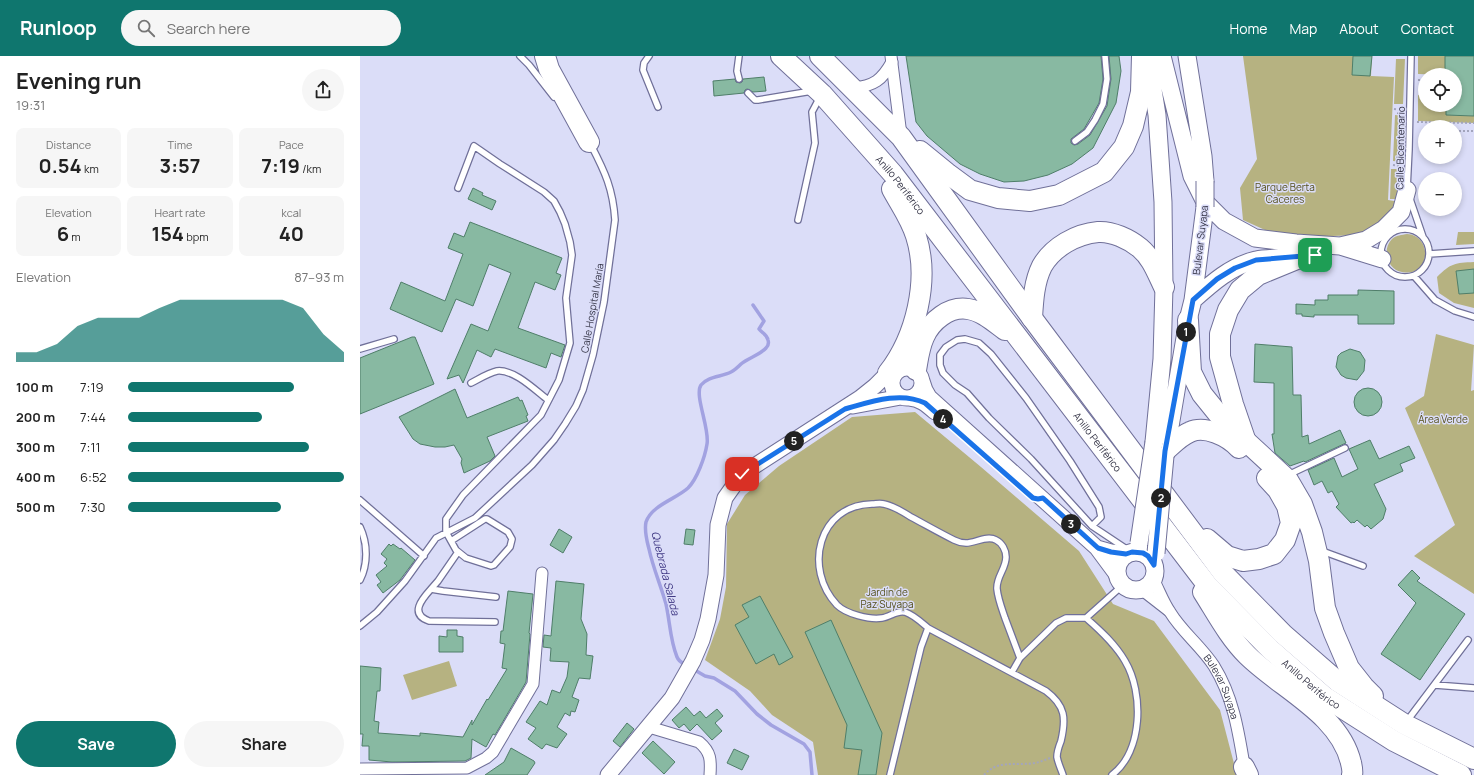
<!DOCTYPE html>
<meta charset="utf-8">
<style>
body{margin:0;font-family:Manrope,sans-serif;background:#f6f6f6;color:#222;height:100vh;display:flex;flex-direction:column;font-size:15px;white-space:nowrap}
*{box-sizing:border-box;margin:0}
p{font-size:13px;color:#767676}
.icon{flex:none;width:22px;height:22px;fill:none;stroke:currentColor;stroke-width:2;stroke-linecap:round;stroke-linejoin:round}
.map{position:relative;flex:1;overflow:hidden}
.drawer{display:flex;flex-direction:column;background:#fff;width:360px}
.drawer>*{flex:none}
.tools{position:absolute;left:1058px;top:12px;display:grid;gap:8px}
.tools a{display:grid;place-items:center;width:44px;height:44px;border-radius:50%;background:#fff;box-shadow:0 2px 6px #0003;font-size:20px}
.pin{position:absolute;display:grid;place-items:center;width:34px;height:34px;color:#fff;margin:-17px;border-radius:8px;box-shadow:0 2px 6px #0006}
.km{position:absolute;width:20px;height:20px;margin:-10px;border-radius:50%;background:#222;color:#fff;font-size:11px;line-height:20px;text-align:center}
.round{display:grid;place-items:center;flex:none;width:42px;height:42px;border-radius:21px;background:#f6f6f6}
.headline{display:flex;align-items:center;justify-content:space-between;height:68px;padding:0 16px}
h1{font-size:22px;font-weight:700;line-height:30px}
.stats{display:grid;grid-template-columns:repeat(3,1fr);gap:6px;height:68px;padding:4px 16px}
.stats div{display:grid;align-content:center;border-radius:8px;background:#f6f6f6;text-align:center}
.stats b{font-size:20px;font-weight:700}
.stats small{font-size:11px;font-weight:400}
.stats p{font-size:11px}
.chart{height:112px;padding:8px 16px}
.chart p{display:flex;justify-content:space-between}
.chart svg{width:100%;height:72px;margin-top:4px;fill:#0f766e;opacity:.7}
.button{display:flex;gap:8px;margin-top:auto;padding:8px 16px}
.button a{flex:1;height:46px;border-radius:24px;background:#0f766e;color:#fff;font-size:16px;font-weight:700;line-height:46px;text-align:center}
.button a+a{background:#f6f6f6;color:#222}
ul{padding:0 16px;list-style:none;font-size:13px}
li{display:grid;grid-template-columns:64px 48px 1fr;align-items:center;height:30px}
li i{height:10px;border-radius:5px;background:#0f766e}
header{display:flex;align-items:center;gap:24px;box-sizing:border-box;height:56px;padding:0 20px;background:#0f766e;color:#fff}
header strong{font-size:19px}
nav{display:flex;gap:22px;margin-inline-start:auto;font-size:14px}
.search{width:280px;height:36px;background:#f6f6f6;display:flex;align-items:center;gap:10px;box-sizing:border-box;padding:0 14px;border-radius:22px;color:#767676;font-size:15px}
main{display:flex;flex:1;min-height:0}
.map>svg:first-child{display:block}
.green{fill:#b6b281}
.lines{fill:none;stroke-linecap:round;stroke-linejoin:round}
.stream{stroke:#a2a2e1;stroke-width:3.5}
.building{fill:#88b9a2;stroke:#4f7e69}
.lane-casing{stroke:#707099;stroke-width:8}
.street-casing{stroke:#707099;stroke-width:13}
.secondary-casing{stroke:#707099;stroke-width:17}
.primary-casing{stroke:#707099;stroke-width:19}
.highway-casing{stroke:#707099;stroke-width:22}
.path{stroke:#a3a5bd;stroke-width:2;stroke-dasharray:2 2;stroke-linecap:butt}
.lane{stroke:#fff;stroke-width:5.5}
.street{stroke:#fff;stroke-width:11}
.secondary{stroke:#fff;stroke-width:15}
.primary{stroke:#fff;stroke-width:17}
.highway{stroke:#fff;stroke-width:20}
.primary-bridge-casing{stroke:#707099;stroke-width:19;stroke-linecap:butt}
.primary-bridge{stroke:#fff;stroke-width:17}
.route-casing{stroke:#fff;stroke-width:8}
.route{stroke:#1a73e8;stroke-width:5}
.labels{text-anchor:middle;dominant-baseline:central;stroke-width:3;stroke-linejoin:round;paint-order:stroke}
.street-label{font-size:10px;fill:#343446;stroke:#dbddf8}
.park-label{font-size:10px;fill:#55501b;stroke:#dbddf8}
.water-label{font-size:11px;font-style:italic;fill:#413a85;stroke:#dbddf8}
</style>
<header>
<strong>Runloop</strong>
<div class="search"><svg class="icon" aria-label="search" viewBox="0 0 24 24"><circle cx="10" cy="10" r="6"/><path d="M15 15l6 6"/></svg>Search here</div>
<nav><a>Home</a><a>Map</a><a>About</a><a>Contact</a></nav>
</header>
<main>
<section class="drawer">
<div class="headline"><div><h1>Evening run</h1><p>19:31</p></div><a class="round"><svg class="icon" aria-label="share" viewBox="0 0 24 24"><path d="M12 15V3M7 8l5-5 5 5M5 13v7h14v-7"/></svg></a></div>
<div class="stats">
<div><p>Distance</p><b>0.54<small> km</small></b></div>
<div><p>Time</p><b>3:57</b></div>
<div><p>Pace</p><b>7:19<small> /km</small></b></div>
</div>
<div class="stats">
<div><p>Elevation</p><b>6<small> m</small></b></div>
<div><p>Heart rate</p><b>154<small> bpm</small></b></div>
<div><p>kcal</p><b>40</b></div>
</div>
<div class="chart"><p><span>Elevation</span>87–93 m</p>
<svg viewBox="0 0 160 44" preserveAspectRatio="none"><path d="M0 44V38L10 38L20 33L30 22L40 17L50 17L60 17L70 11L80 6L90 6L100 6L110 6L120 6L130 6L140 11L150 27L160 38V44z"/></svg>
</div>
<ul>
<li><b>100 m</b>7:19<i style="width:77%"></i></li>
<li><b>200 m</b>7:44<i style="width:62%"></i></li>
<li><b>300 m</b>7:11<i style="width:84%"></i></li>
<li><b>400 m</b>6:52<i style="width:100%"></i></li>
<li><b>500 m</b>7:30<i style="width:71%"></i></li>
</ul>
<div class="button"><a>Save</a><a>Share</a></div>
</section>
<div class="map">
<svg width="1114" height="719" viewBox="0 0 1114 719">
<rect width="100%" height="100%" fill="#dbddf8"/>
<!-- green -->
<path class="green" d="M883,0H1012L1011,20L1034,21L1028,144L1040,146L1020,171L1001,179L943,181L905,174L883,164L880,132L897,103Z
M1058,0H1085V19L1058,18Z
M1036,3H1045L1043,48H1034Z
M1058,39H1065V49H1086V59L1114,60V67L1058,65Z
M1035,59L1045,60L1043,106L1033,105Z
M1031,113H1041L1040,143H1030Z
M1098,176H1114V188L1096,189Z
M1047,178C1073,179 1071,222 1042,216C1028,214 1021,194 1032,183C1036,179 1042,179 1047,178Z
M1114,206V252L1094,247L1079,237L1077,221C1091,207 1095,207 1114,206Z
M1076,278L1114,289L1111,335L1114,334V538L1054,500L1095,469L1045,352L1064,340Z
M555,356L621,411L719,495L753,548L794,565L860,654L877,719H458L453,686L412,659L390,635L345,604L360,563L366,531L367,468L385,439L419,410L492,361Z
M89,605L97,630L52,644L43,619Z"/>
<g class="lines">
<!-- stream -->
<path class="stream" d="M326,609C322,607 319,606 317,601C310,584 310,566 306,548C301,530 293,512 289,493C287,485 284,475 286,466C292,449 316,443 328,432C337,423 345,401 347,388C350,373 334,339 341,329C348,320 362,321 371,316C375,314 378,311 381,308C388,302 400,299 406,292C408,290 409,287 408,284C407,278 402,277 399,273L404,265L393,249
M333,613L345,620L354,622L375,635L397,658L411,669L444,688L450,696L452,719"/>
</g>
<!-- building -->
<path class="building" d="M546,0H741L743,23L739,47L724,73L711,83V87L714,89L718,88L730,79L747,50L751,23L749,0H759L761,15L756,47L733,92L712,108L688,119L664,125L644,126L620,118L600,108L567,80L556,66Z
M993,0H1012L1010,20L992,19Z
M1085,0H1114V60L1086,59V49H1095V19H1085Z
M404,21L406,35L393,36L387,33L385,34L384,37L354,40L353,25L375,23L376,26L380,27L382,26L383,23Z
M113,132L123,137L122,139L136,145L132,154L108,143Z
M110,166L202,202L196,217L201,219L195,234L175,226L158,272L205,289L201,301L191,297L186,312L135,293L131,301L117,294L103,327L99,319L87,323L111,268L128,275L151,217L129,208L113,250L96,243L82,276L30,253L41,226L85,245L103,198L88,192L94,177L104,181Z
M1114,213V237L1099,238L1096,215Z
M998,234L1034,235V268H998V259H954V261L942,260V258H936V248L955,249V244H968V239H998Z
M52,281H55L74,328L0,358V302Z
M895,288L932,291L933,339H941L942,381L948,379L949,388L980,374L986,387L945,406L944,405L930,410L915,397L912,378H914V327L894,326Z
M990,293L1000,296L1005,304L1004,315L997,324L986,322L981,319L976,311L978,300L981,297Z
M994 346a14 14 0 1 1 28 0a14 14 0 1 1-28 0Z
M95,333L107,362L158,341L160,345L162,344L168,359L166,360L168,365L127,381L135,400L130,405L104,417L101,407L102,403L94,389L85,391H75L60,388L53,383L39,361Z
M1010,384L1019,403L1049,390L1055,402L1040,408L1043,415L1014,428L1026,453L1023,463L1011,473L1007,469L1005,471L997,464L994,467L993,466L991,467L976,451L979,448L972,435L968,437L962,425L954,429L948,414L974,402L982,421L998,413L989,393Z
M199,473L212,481L203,497L190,489Z
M326,473L335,474L333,489L324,488Z
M29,488L31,490L33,488L40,493L41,492L55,504L40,524L23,537L17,529L21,526L16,519L27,510L24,507L27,503L21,498Z
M1052,514L1060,522L1057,525L1105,558L1060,624L1021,598L1056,547L1038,529Z
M196,525L224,528L221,563L227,578L226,599L233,600L230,623L219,622L212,641L219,644L215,656L211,655L210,660L205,657L197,671L207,678L197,692L186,688L182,693L168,683L176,672L166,666L180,645L187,649L192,634L200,637L207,621L209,606L190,605L191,592L183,591L184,579L191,580Z
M148,535L173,538L169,577L170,578L166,626L135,679L133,678L126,691L112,683L111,702L105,705L32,706L9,704V690H2L3,678H0V610L21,612L20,635H17L14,665L19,666L18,677L60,680V677L103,681L112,664V669L127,643L128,644L147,613L142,612L145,588L140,587L141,575H143Z
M400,540L433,601L419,609L414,598L396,608L375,569L389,561L382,549Z
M471,564L522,677L516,719H498L502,694L484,692L487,669L445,576Z
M87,574H97V580L103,581V596H79V580L87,581Z
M326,651L334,660L340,655L346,662L357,653L363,660L355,667L362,675L352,684L337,668L330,675L324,668L319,672L312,664Z
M267,667L274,673L260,691L253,685Z
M293,685L315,706L304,718L282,697Z
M151,692L174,705L175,707L167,719H125L144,706Z
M374,693L389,700L382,714L367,707Z"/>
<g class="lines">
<!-- lane casing -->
<g class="lane-casing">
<path id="lane" d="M160,0L169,9L194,41
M289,0L284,7L283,14L298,51
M379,0L377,15L379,23
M388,37L395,44H398L452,35
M715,85L727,76L735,64L743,48L747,23L745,0
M1047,133L1049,93L1051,0
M1050,143L1063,181
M438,164L455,87L452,56L460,41
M1021 197a24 24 0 1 1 48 0a24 24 0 1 1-48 0Z
M1069,198L1114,195
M1054,220L1075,244L1095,255L1114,261
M0,293L34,283
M111,327C119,323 128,317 137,315C154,313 175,334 188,344
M928,419L985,392
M0,444L64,500
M732,470L741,461L739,451L710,405L666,342L631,298L619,287L605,283L597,284L586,291L580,299V309L583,317L595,329L607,337L629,362L671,403L732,470L768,494
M0,471C8,488 8,508 0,524
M91,485L125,463H127L148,476L152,483L150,491L134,509L131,510L106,502L96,494L86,476V463L103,439L181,359L199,324L210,287L206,242L212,199L210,186L205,168L200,156L194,145L184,136L140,108L114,90L98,132
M962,495L1003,510
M98,496L78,525L71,533L83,535L136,541
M71,533C62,543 49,558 69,565L135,566
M726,562L763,529
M0,570L17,556L45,525L76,482L115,462L172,409L194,384L205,368L216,350L223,334L233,299L244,246L255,164C253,133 245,116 231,89
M660,602C655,589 650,575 645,562C642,553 638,543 637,533C636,521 646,513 646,501C646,494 642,487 636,484C627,479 615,487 606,487C602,487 598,486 594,484C580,477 566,469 551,461C543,456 534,450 524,448C520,447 516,448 512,448C458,449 443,513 477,549C486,558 510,564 522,562C530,561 537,554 545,556C554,559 561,566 568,572L686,635C706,650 706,663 701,685C699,690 697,696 697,701C698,707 701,713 703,719
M652,616L660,602L696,567L706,562H726C741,575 755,588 765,605C784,637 783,695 752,719
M1075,629L1114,632
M1047,665L1108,584
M530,719L561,591L568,572"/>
</g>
<!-- street casing -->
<g class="street-casing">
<g id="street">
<path d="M531,0L541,79"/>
<path d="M493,32C514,30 522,24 532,6"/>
<path id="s1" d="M793,523C799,534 803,546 810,556C822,576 841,590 854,610C874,642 879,679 885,715"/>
<path d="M781,533L808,554"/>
<path d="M289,671L339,686C351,696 351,704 350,719"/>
<path d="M0,713L107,712L126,702L133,696L173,628L182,517"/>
</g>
</g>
<!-- secondary casing -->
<g class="secondary-casing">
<path id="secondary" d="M532 327a15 15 0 1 1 30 0a15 15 0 1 1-30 0Z
M562,325L565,334L569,341L737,492L757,519
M549,342C560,343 566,348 575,356
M493,350L541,341
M737,492L751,496L766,498
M248,719L312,642L333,605L342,584L348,563L356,519L358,469L365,442L382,418L500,342L515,330L528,317"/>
</g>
<!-- primary casing -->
<g class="primary-casing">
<path id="primary" d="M802,0L832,120L845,146L864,165L895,182L936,187L980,190L1022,203
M827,0L843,100L845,125
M788,2L797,59L803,146L804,231L802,303L794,386
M980,190L1006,184L1024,173L1041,156L1047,134
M833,244C852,227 871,210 896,204C907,202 921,202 933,201
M805,400L828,264L833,244L845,151
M757 515a19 19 0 1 1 38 0a19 19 0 1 1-38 0Z"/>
</g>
<!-- highway casing -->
<g class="highway-casing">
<g id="highway">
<path d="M185,0L189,13L229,86"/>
<path id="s2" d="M421,0L462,38L533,118L848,530L910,593L965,641L1034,685L1101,719"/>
<path d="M460,0L541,81L672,262L863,517L923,578L977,625L1044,668L1114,703"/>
<path d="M560,95L587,117L610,134L638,142L670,145L699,139L744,116L764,91L773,70L781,36L782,0"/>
<path d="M672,262C673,245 674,226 682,210C693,191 716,178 738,176C752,175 769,183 780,192C792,202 797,217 804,231"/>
<path d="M828,264L831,316L842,338L863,364L928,424L942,448L952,476L959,505L965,552L974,577L989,612L1004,631L1013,640"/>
<path d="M556,314C558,303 559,292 564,281C571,265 589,250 608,253C622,255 634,266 645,274"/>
<path d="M528,317C556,281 570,224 556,180C551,163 540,148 532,133"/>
<path d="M885,383L873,348L860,301V278L868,254L880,234L898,219L944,200"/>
<path d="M805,395C812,389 820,380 830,376C845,369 868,380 879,392"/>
<path d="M847,483L867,500L883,505L899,503L914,498L925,484L931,467L927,450L918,434L907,422"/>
<path d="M843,536C857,558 869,581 887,599C920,632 980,658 991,707C992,711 993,715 992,719"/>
<path d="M884,711L888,719"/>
</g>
</g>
<!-- path -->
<path class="path" d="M1058,24H1065
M1034,53L1043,54
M1057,66L1114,67
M1095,75H1114
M1033,109L1041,110
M624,719C638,703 656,710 675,707C680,706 685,704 690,702"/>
<!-- lane -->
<use href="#lane" class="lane"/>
<!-- street -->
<use href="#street" class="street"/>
<!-- secondary -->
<use href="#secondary" class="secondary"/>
<!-- primary -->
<use href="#primary" class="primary"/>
<!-- highway -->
<use href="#highway" class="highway"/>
<!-- primary-bridge casing -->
<g class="primary-bridge-casing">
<path id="primary-bridge" d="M845,125V151
M779,487L794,386
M796,497L805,400"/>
</g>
<!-- primary-bridge -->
<use href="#primary-bridge" class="primary-bridge"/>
</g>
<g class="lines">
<!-- route casing -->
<g class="route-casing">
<path id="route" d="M382,418L485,353C510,346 540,335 565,347L673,442L678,443L683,442L738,492L751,496L766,498L772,496L783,497L788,500L794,509L805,395L833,244L857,223L875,212L883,209L896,204L955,199"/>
</g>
<!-- route -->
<use href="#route" class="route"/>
</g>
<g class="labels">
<!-- street labels -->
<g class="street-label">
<text transform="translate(1040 92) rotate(-89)">Calle Bicentenario</text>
<text stroke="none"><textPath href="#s2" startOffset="176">Anillo Periférico</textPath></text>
<text transform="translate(840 184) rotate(-83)">Bulevar Suyapa</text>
<text transform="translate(232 252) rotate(-80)">Calle Hospital María</text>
<text stroke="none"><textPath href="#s2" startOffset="500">Anillo Periférico</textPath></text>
<text stroke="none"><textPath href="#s2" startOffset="824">Anillo Periférico</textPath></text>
<text stroke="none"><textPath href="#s1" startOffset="129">Bulevar Suyapa</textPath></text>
</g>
<!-- park labels -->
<g class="park-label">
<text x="925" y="131">Parque Berta<tspan x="925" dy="12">Caceres</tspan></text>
<text x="1083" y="363">Área Verde</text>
<text x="527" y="536">Jardín de<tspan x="527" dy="12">Paz Suyapa</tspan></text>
</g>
<!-- water labels -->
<g class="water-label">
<text transform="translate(306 517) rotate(76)">Quebrada Salada</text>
</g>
</g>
</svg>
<div class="tools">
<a><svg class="icon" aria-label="locate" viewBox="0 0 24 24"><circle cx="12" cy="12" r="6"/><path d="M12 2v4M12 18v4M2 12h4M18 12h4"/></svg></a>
<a>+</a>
<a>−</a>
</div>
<div class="pin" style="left:955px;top:199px;background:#1e9e55"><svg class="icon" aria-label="arrive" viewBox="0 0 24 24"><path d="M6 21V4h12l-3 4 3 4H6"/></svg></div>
<div class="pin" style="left:382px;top:418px;background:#d93025"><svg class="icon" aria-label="check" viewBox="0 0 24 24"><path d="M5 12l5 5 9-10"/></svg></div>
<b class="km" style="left:826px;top:276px">1</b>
<b class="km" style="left:801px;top:442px">2</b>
<b class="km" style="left:711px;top:468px">3</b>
<b class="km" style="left:583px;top:363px">4</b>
<b class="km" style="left:434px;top:385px">5</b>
</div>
</main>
